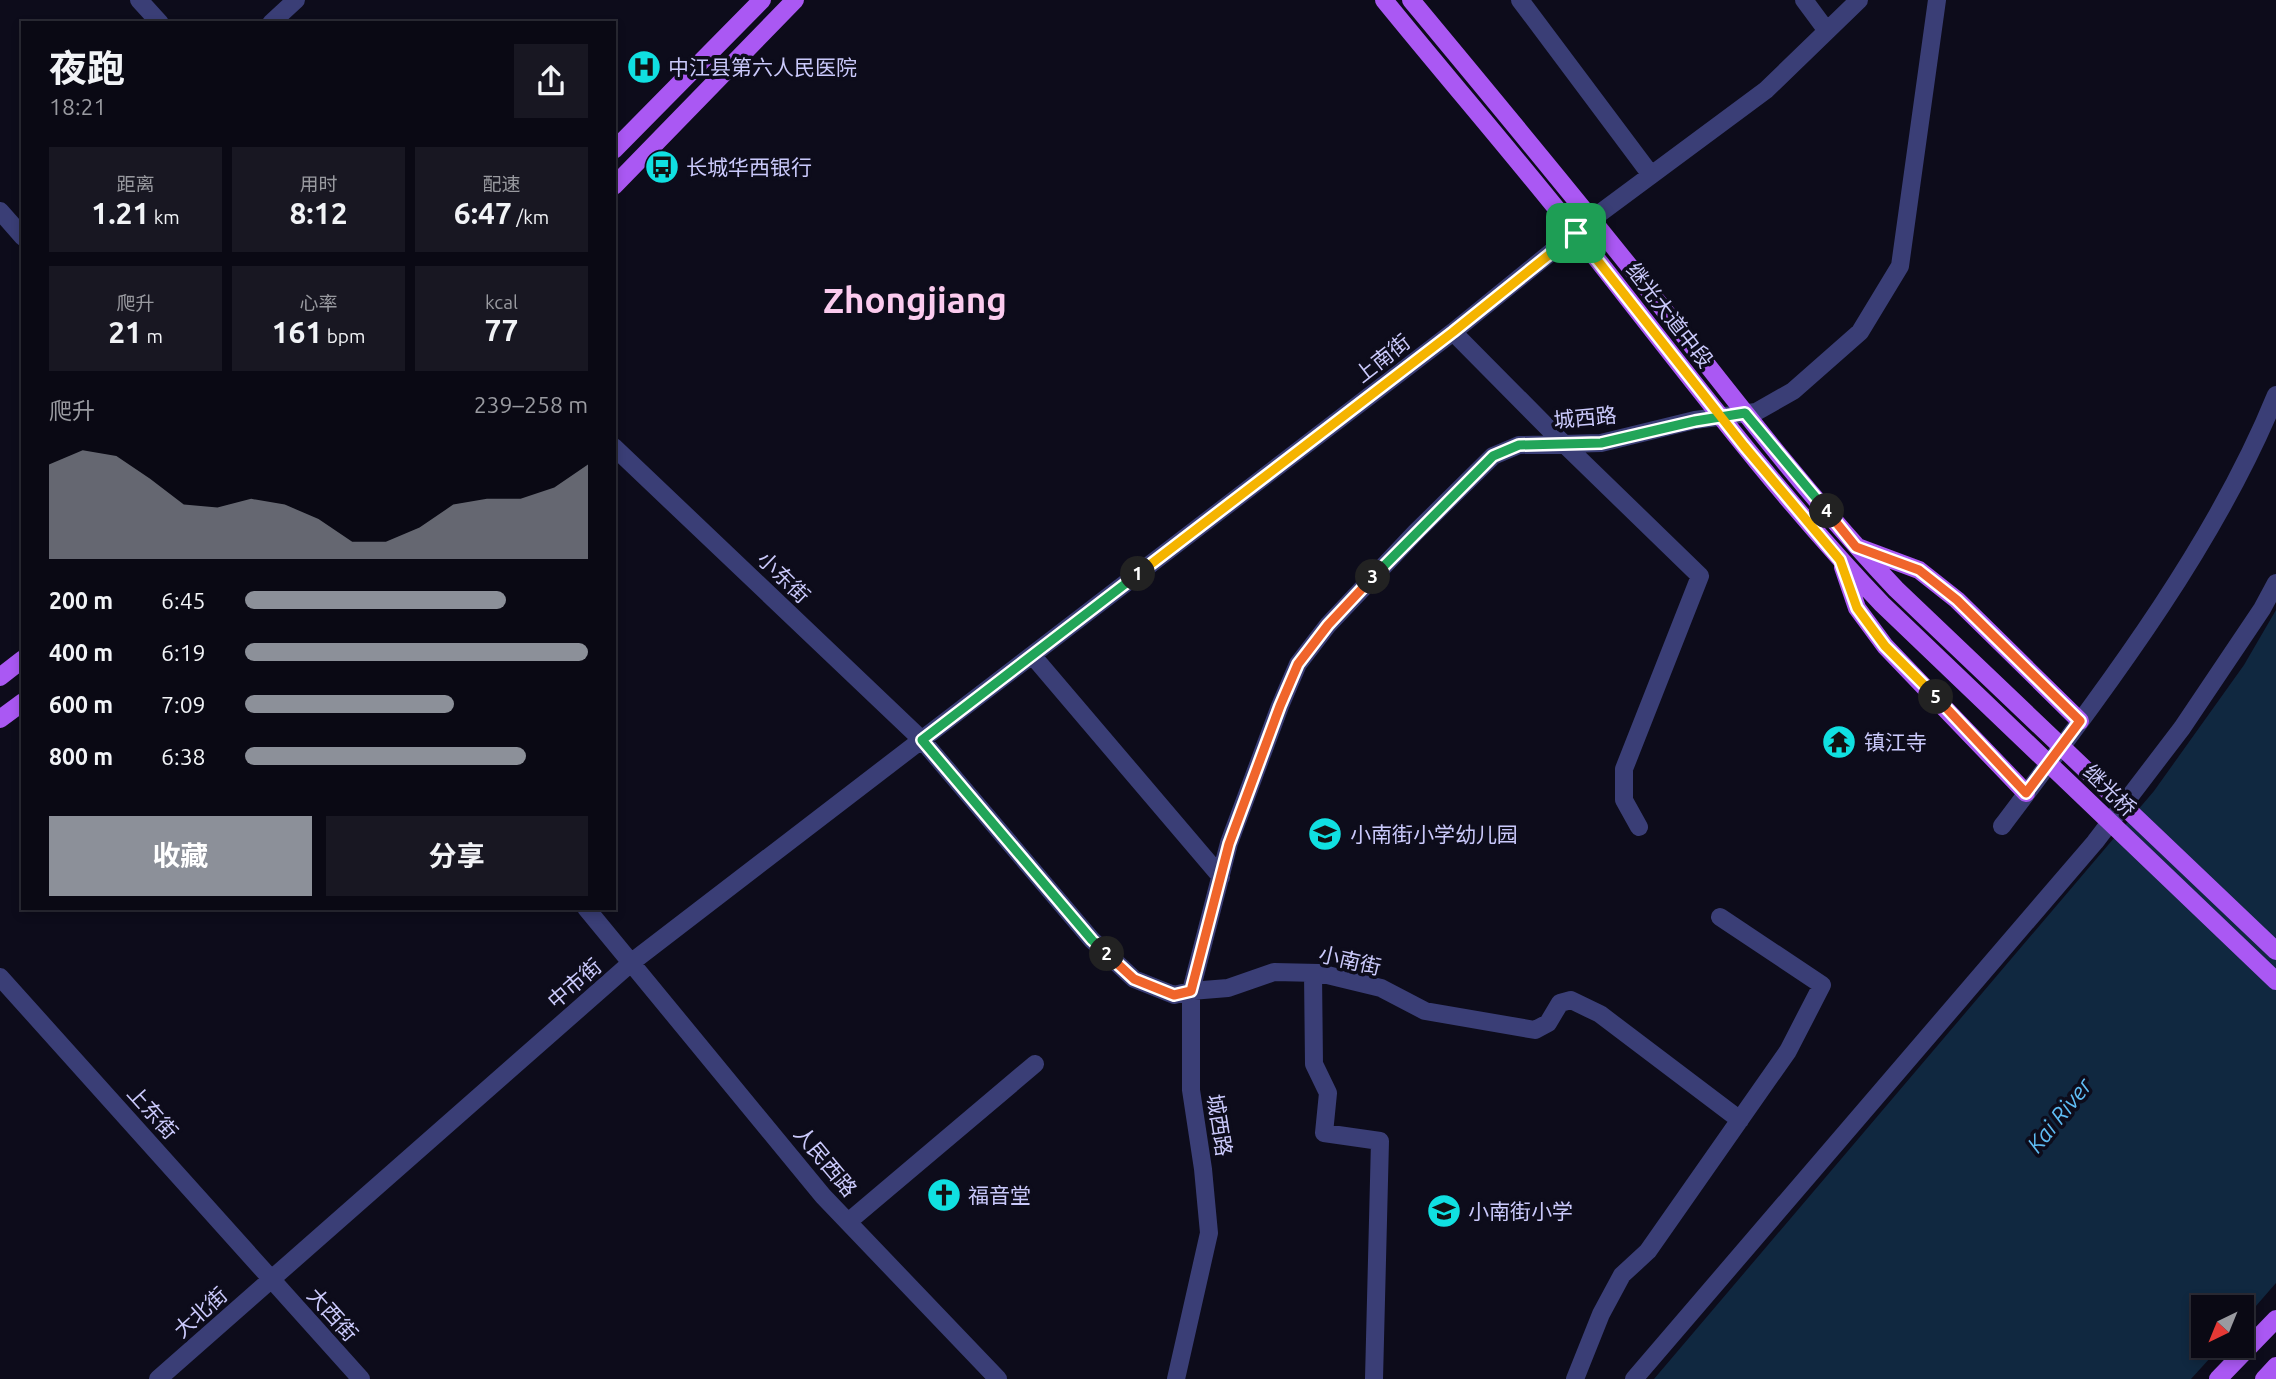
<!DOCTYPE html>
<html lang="zh">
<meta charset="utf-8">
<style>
body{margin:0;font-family:Ubuntu,"Noto Sans SC",sans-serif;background:#181722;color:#f1f3f6;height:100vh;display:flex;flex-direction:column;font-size:26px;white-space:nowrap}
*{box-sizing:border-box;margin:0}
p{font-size:23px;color:#999aa0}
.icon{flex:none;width:38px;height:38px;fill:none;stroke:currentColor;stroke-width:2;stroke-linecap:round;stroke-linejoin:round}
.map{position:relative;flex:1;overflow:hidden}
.side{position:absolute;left:21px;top:21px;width:595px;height:889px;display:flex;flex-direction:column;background:#0a0914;border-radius:0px;box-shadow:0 4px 10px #0003,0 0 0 2px #2a2a34}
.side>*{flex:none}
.needle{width:46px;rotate:223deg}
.controls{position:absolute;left:2191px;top:1295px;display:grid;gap:14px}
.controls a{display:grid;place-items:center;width:63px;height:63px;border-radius:0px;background:#0a0914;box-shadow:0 4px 10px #0003,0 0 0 2px #2a2a34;font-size:35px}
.pin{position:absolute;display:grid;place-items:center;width:60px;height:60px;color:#fff;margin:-30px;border-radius:14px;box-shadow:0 4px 10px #0006}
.km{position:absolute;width:35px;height:35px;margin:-18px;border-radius:50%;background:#222;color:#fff;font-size:19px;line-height:35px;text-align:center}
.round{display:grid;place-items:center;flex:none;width:74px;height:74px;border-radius:0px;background:#181722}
.head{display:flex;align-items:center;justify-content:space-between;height:119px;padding:0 28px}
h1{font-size:38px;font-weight:700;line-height:52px}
.stats{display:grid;grid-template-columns:repeat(3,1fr);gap:10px;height:119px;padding:7px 28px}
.stats div{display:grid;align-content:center;border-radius:0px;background:#181722;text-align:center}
.stats b{font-size:30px;font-weight:700}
.stats small{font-size:19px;font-weight:400}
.stats p{font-size:19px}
.chart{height:196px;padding:14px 28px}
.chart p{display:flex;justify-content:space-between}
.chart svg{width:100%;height:126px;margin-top:7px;fill:#8c9099;opacity:.7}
.action{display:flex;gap:14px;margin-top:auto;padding:14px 28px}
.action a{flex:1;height:80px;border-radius:0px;background:#8c9099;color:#fff;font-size:28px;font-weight:700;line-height:80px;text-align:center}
.action a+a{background:#181722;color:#f1f3f6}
ul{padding:0 28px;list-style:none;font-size:23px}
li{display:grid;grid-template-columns:112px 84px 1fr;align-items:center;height:52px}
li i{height:18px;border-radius:9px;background:#8c9099}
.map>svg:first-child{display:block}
.water{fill:#102840}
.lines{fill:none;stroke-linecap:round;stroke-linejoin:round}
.minor{stroke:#3a3e76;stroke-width:18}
.major{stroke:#aa58f3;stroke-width:18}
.split-1-casing{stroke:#fff;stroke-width:14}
.split-2-casing{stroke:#fff;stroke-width:14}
.split-3-casing{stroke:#fff;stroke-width:14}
.split-4-casing{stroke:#fff;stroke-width:14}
.split-5-casing{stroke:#fff;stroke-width:14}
.split-6-casing{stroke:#fff;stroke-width:14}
.split-1{stroke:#f5b400;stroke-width:9}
.split-2{stroke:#22a559;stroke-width:9}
.split-3{stroke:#f0652b;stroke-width:9}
.split-4{stroke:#22a559;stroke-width:9}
.split-5{stroke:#f0652b;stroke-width:9}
.split-6{stroke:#f5b400;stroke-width:9}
.labels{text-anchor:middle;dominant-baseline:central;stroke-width:7;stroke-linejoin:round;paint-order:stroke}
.poi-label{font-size:21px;fill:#cac9fb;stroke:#0d0c1b;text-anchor:start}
.street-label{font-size:21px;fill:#cac9fb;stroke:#0d0c1b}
.water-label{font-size:23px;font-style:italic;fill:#5fbdf4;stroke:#0d0c1b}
.town-label{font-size:35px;font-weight:bold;fill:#fbcbee;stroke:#0d0c1b}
</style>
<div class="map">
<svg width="2276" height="1379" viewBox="0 0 2276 1379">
<rect width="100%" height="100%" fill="#0d0c1b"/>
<!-- water -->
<path class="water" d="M2276,610V1283L2242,1322V1307H2203V1346H2221L2191,1379H1654L2154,791L2244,665Z"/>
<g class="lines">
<!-- minor -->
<path class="minor" d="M139,0L160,23
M1520,0L1651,175
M1804,0L1827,31
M271,23L296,0
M0,211L23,237
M1453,332L1562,442L1700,576L1624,769V800L1639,827
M614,447L922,740L1092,940L1134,979L1174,995L1191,991L1228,988L1274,972L1319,973L1381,988L1425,1011L1535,1030L1548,1023L1560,1003L1571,1000L1600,1014L1740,1120
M1032,655L1221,877
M2002,826C2102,693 2213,550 2276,395
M586,908L823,1196L998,1379
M1313,973L1314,1064L1328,1093L1324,1133L1380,1141L1374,1379
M0,977L361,1379
M848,1222L1035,1064
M158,1379L632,962L1453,332L1592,219L1766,90L1859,0
M1176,1379L1209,1233L1203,1169L1191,1090V991L1229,843L1280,706L1298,664L1328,625L1415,533L1493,456L1519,445L1601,443L1695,420L1756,412L1793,391L1860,332L1900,266L1937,0
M1575,1379L1601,1314L1622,1275L1648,1251L1788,1051L1822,985L1720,917
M1634,1379L2095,842L2182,728L2262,609L2276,583"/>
<!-- major -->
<path class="major" d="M1384,0C1454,86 1527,170 1596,258C1688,375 1779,496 1882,604L2276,981
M1411,0C1490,95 1569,190 1646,287C1727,390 1806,494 1896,589L2276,951
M614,150L762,0
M614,186L795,0
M1860,548L1919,570L1957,600L2080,721
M1843,567L1857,608L1885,646L2026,793
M0,677L23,659
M0,719L23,702
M2218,1379L2276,1319
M2264,1379L2276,1366"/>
</g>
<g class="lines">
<!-- split-1 casing -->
<g class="split-1-casing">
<path id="split-1" d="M1138,574L1453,332L1576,233"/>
</g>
<!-- split-2 casing -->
<g class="split-2-casing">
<path id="split-2" d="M1107,954L1092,940L922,740L1138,574"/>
</g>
<!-- split-3 casing -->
<g class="split-3-casing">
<path id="split-3" d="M1107,954L1134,979L1174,995L1191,991L1229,844L1280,706L1298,664L1328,625L1373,577"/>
</g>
<!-- split-4 casing -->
<g class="split-4-casing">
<path id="split-4" d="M1373,577L1493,456L1519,445L1601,443L1695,421L1745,413L1827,511"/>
</g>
<!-- split-5 casing -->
<g class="split-5-casing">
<path id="split-5" d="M1827,511L1856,547L1919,570L1957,600L2080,721L2026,793L1936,697"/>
</g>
<!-- split-6 casing -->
<g class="split-6-casing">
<path id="split-6" d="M1576,233L1744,446L1840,560L1857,608L1885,646L1936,697"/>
</g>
<!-- split-1 -->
<use href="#split-1" class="split-1"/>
<!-- split-2 -->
<use href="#split-2" class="split-2"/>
<!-- split-3 -->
<use href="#split-3" class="split-3"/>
<!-- split-4 -->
<use href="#split-4" class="split-4"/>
<!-- split-5 -->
<use href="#split-5" class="split-5"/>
<!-- split-6 -->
<use href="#split-6" class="split-6"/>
</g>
<!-- icons -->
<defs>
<g id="hospital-disc" transform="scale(1.75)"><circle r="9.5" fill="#10e0e1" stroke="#0d0c1b"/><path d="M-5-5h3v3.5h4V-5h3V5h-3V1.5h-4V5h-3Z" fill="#111"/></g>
<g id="bus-disc" transform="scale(1.75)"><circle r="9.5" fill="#10e0e1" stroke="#0d0c1b"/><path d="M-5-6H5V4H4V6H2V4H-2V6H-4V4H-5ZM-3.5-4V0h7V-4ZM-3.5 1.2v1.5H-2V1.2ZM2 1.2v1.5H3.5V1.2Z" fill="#111"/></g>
<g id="temple-disc" transform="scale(1.75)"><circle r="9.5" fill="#10e0e1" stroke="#0d0c1b"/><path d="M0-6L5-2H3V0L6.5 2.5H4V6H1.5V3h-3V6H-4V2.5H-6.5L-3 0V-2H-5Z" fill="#111"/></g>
<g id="school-disc" transform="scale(1.75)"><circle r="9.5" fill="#10e0e1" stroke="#0d0c1b"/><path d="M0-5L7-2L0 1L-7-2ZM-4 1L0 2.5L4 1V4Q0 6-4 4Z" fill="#111"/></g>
<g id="church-disc" transform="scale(1.75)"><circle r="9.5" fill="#10e0e1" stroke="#0d0c1b"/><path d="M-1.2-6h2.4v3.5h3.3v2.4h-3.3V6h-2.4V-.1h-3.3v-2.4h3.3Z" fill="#111"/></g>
</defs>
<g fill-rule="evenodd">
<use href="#hospital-disc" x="644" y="67"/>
<use href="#bus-disc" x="662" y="167"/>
<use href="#temple-disc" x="1839" y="742"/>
<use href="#school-disc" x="1325" y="834"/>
<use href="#church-disc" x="944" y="1195"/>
<use href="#school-disc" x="1444" y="1211"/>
</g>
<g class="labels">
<!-- poi labels -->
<g class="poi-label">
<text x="668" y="67">中江县第六人民医院</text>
<text x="686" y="167">长城华西银行</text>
<text x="1864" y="742">镇江寺</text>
<text x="1350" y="834">小南街小学幼儿园</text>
<text x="968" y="1195">福音堂</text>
<text x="1468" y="1211">小南街小学</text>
</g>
<!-- street labels -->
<g class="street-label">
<text transform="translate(1670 315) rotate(52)">继光大道中段</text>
<text transform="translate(1382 358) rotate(-38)">上南街</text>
<text transform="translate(1585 417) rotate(-5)">城西路</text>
<text transform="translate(784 577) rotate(44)">小东街</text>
<text transform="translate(2110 790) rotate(44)">继光桥</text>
<text transform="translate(1350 960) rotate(13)">小南街</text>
<text transform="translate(574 983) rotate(-41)">中市街</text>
<text transform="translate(153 1112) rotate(48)">上东街</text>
<text transform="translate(1220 1125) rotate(81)">城西路</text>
<text transform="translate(826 1161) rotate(50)">人民西路</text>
<text transform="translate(200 1312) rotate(-42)">大北街</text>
<text transform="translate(333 1314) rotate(48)">大西街</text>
</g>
<!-- water labels -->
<g class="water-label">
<text transform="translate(2059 1115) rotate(-51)">Kai River</text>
</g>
<!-- town labels -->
<g class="town-label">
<text x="915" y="300">Zhongjiang</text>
</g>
</g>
</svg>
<div class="controls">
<a><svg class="needle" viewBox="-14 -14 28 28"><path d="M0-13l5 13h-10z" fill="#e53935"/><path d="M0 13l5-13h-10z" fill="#999aa0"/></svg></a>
</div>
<div class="pin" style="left:1576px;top:233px;background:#1e9e55"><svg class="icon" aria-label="arrive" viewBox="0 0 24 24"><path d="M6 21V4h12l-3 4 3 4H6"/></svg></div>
<b class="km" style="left:1138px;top:574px">1</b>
<b class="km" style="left:1107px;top:954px">2</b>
<b class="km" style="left:1373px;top:577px">3</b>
<b class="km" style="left:1827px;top:511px">4</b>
<b class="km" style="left:1936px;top:697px">5</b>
<section class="side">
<div class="head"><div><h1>夜跑</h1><p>18:21</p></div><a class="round"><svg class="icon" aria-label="share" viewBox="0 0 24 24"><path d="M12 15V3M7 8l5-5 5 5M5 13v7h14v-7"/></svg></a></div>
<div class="stats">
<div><p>距离</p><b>1.21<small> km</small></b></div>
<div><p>用时</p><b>8:12</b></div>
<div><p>配速</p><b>6:47<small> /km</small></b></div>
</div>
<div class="stats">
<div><p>爬升</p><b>21<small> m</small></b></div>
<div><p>心率</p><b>161<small> bpm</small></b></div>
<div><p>kcal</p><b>77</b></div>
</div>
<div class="chart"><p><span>爬升</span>239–258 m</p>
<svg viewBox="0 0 160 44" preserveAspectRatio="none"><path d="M0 44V11L10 6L20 8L30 16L40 25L50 26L60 23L70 25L80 30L90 38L100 38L110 33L120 25L130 23L140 23L150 19L160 11V44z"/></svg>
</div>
<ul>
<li><b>200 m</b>6:45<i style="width:76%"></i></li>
<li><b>400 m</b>6:19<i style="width:100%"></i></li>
<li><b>600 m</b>7:09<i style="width:61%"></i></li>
<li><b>800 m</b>6:38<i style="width:82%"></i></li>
</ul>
<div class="action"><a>收藏</a><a>分享</a></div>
</section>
</div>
